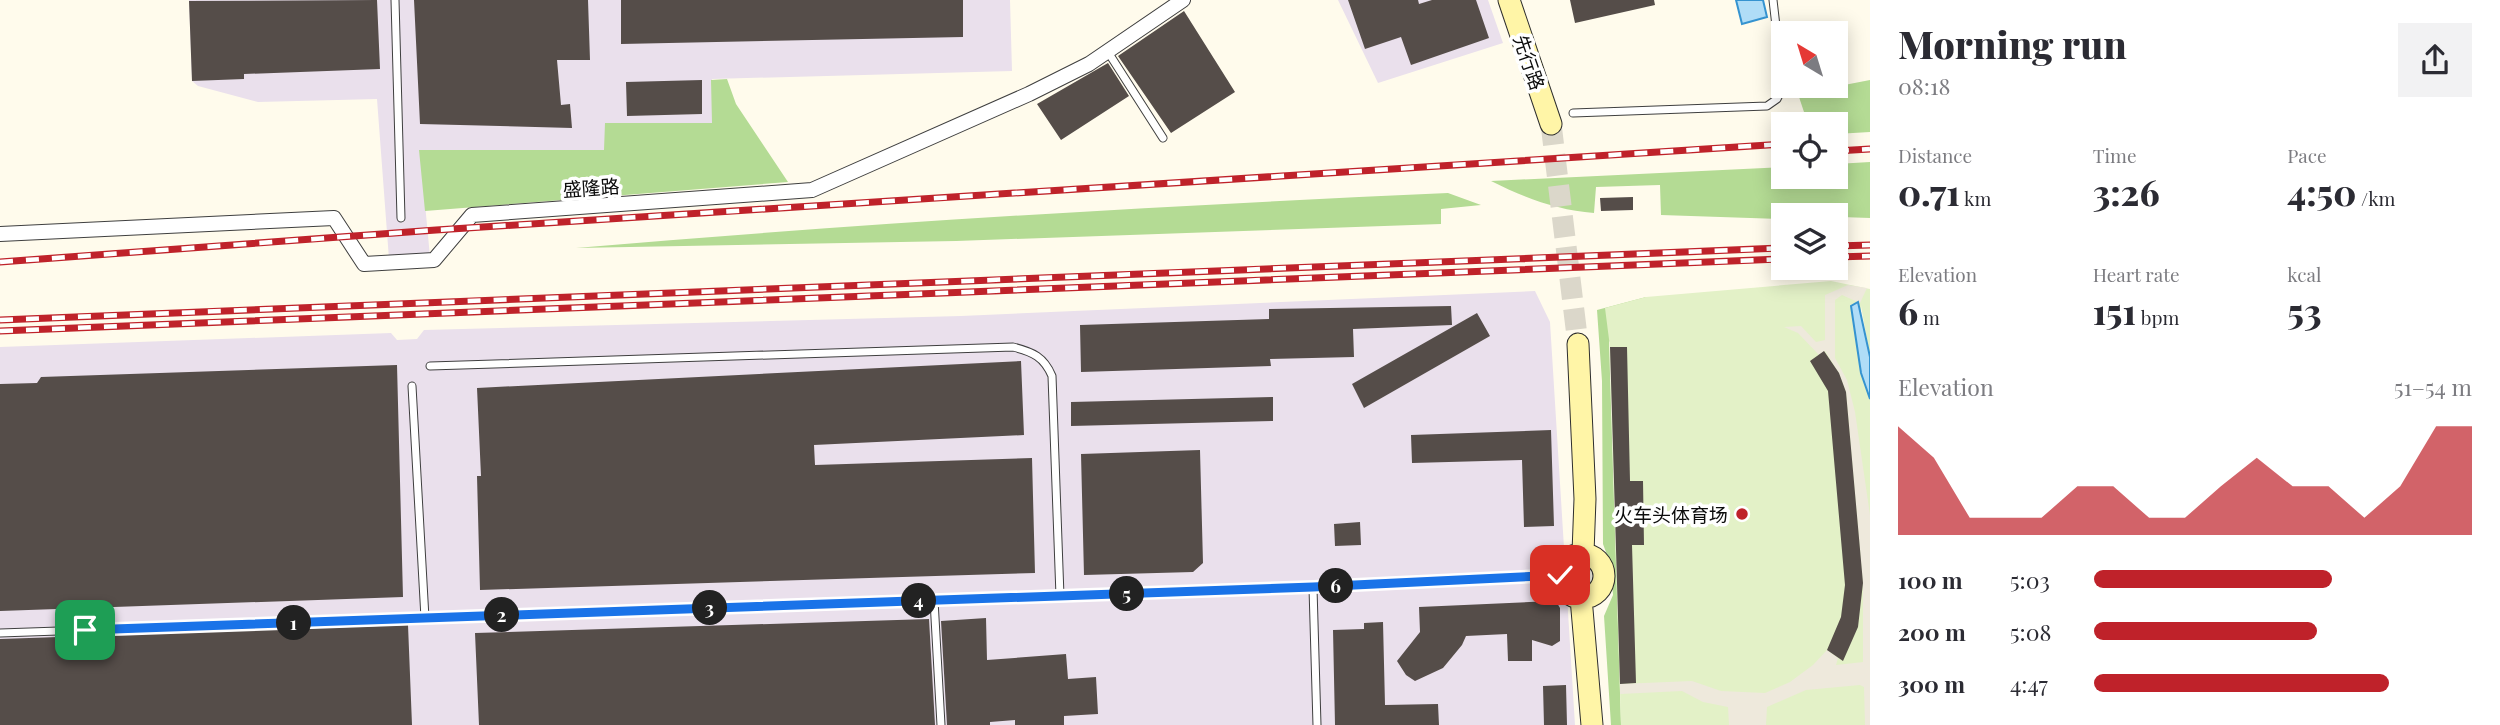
<!DOCTYPE html>
<meta charset="utf-8">
<style>
body{margin:0;font-family:"Playfair Display","Noto Sans SC",serif;background:#f2f2f3;color:#2b2b33;height:100vh;display:flex;flex-direction:column;font-size:26px;white-space:nowrap}
*{box-sizing:border-box;margin:0}
p{font-size:23px;color:#7c7c81}
.icon{flex:none;width:38px;height:38px;fill:none;stroke:currentColor;stroke-width:2;stroke-linecap:round;stroke-linejoin:round}
.map{position:relative;flex:1;overflow:hidden}
.drawer{display:flex;flex-direction:column;background:#fff;width:630px}
.drawer>*{flex:none}
.needle{width:46px;rotate:322deg}
.fabs{position:absolute;left:1771px;top:21px;display:grid;gap:14px}
.fabs a{display:grid;place-items:center;width:77px;height:77px;border-radius:0px;background:#fff;box-shadow:0 4px 18px #0003;font-size:35px}
.pin{position:absolute;display:grid;place-items:center;width:60px;height:60px;color:#fff;margin:-30px;border-radius:14px;box-shadow:0 4px 10px #0006}
.km{position:absolute;width:35px;height:35px;margin:-18px;border-radius:50%;background:#222;color:#fff;font-size:19px;line-height:35px;text-align:center}
.round{display:grid;place-items:center;flex:none;width:74px;height:74px;border-radius:0px;background:#f2f2f3}
.summary{display:flex;align-items:center;justify-content:space-between;height:119px;padding:0 28px}
h1{font-size:38px;font-weight:800;line-height:52px}
.metrics{display:grid;grid-template-columns:repeat(3,1fr);gap:10px;height:119px;padding:7px 28px}
.metrics div{display:grid;align-content:center}
.metrics b{font-size:35px;font-weight:800}
.metrics small{font-size:19px;font-weight:400}
.metrics p{font-size:19px}
.chart{height:196px;padding:14px 28px}
.chart p{display:flex;justify-content:space-between}
.chart svg{width:100%;height:126px;margin-top:7px;fill:#bf222a;opacity:.7}
ul{padding:0 28px;list-style:none;font-size:23px}
li{display:grid;grid-template-columns:112px 84px 1fr;align-items:center;height:52px}
li i{height:18px;border-radius:9px;background:#bf222a}
main{display:flex;flex:1;min-height:0}
.map>svg:first-child{display:block}
.industrial{fill:#eae0ec}
.forest{fill:#b4db94}
.pitch{fill:#e3f1c7}
.plaza{fill:#eee9dc}
.water{fill:#b0ddf7;stroke:#3593d0;stroke-width:2}
.building{fill:#554d49}
.lines{fill:none;stroke-linecap:round;stroke-linejoin:round}
.secondary-tunnel{stroke:#dbd7ca;stroke-width:21;stroke-dasharray:21 10;stroke-linecap:butt}
.lane-casing{stroke:#3f3f3f;stroke-width:9}
.street-casing{stroke:#3f3f3f;stroke-width:16}
.secondary-casing{stroke:#2e2e2e;stroke-width:23}
.lane{stroke:#fff;stroke-width:7}
.street{stroke:#fff;stroke-width:14}
.secondary{stroke:#fff5a7;stroke-width:21}
.rail-casing{stroke:#bf222a;stroke-width:7}
.rail{stroke:#fff;stroke-width:4.5;stroke-dasharray:13;stroke-linecap:butt}
.route-casing{stroke:#fff;stroke-width:14}
.route{stroke:#1a73e8;stroke-width:9}
.poi-dot{fill:#bf222a;stroke:#fff;stroke-width:2.5}
.labels{text-anchor:middle;dominant-baseline:central;stroke-width:7;stroke-linejoin:round;paint-order:stroke}
.street-label{font-size:19px;fill:#0c0c0c;stroke:#fff}
.poi-label{font-size:19px;fill:#0c0c0c;stroke:#fff;text-anchor:end}
</style>
<main>
<div class="map">
<svg width="1870" height="725" viewBox="0 0 1870 725">
<rect width="100%" height="100%" fill="#fffbec"/>
<!-- industrial -->
<path class="industrial" d="M189,0H1010L1012,71L712,79V123H605V150H420L430,257L389,259L377,99L258,102L198,86L192,81Z
M1338,0H1488L1503,43L1378,83Z
M1535,291L1550,322L1575,725H0V347L391,333L397,340L417,339L424,330L961,316Z"/>
<!-- forest -->
<path class="forest" d="M727,79L736,104L788,182L425,211L419,150H604L605,123H712L711,80Z
M1870,80V132L1836,134V124H1808L1798,94Z
M1870,162V218L1783,215V219L1661,215L1660,185L1596,187L1594,213C1557,210 1525,198 1491,181L1783,167V177H1836V164Z
M1448,193L1481,205L1441,209V224L956,241L576,248C866,223 1157,206 1448,193Z
M1646,297L1609,342L1621,725H1611L1604,616L1613,595L1610,563L1603,544L1602,381L1597,310Z"/>
<!-- pitch -->
<path class="pitch" d="M1831,281L1870,289V357L1861,306V373L1870,399V725H1621L1610,347L1605,308L1646,297Z"/>
<!-- plaza -->
<path class="plaza" d="M1848,285L1867,288L1860,303L1842,295L1835,300V358L1847,380L1855,412L1870,515V725H1865L1864,687L1860,685L1806,690L1767,707L1766,725H1729L1728,707L1703,702L1682,691L1620,694V684L1692,681L1721,691L1765,693L1790,682L1813,665L1827,650L1838,658L1836,665L1863,662V583L1846,392L1839,373L1825,351L1819,355L1798,333L1784,327L1801,326L1816,342L1825,340V295Z"/>
<!-- water -->
<path class="water" d="M1736,0H1763L1767,17L1742,24Z
M1858,302L1870,357V399L1861,373L1851,306Z"/>
<!-- building -->
<path class="building" d="M377,0L380,69L244,74V79L192,81L189,1Z
M414,0H588L590,60H557L561,105L570,104L572,128L420,124Z
M621,0H963V37L621,44Z
M1348,0H1418L1419,4L1432,0H1476L1489,38L1411,65L1401,37L1365,49Z
M1570,0H1654L1655,5L1575,23Z
M1184,11L1235,92L1171,133L1118,56Z
M1108,63L1129,96L1061,140L1037,104Z
M702,80V114L627,116L626,82Z
M1633,197V210L1601,211L1600,198Z
M1451,306L1452,325L1353,329L1354,357L1270,359L1271,366L1081,372L1080,325L1269,319V309Z
M1477,313L1490,336L1364,408L1352,384Z
M1610,347H1627L1630,481H1643L1644,545H1632L1636,683L1620,684Z
M1824,351L1839,373L1846,392L1863,583L1858,627L1843,661L1827,650L1841,617L1845,585L1828,391L1810,361Z
M1021,361L1024,435L814,445L815,465L1032,458L1035,573L480,590L477,476H481L477,388Z
M397,365L403,597L0,611V384L37,383L41,377Z
M1273,397V421L1071,426V402Z
M1551,430L1554,526L1524,527L1522,460L1412,463L1411,435Z
M1200,450L1203,563L1193,572L1084,575L1081,454Z
M1360,522L1361,545L1335,546L1334,524Z
M1551,601L1557,603L1560,608V641L1552,646L1532,640V661H1508L1507,634L1466,636L1462,645L1443,668L1415,681L1406,675L1397,661L1420,632L1419,607Z
M986,618L987,660L1066,654L1068,679L1096,677L1098,714L1064,716V725H1015V720L990,722V725H947L941,621Z
M929,619L935,725H479L475,633Z
M1383,622L1385,705L1438,704L1439,725H1335L1333,630L1364,629V623Z
M408,625L412,725H0V639Z
M1566,685L1567,725H1544L1543,686Z"/>
<g class="lines">
<!-- secondary-tunnel -->
<path class="secondary-tunnel" d="M1551,124L1578,344"/>
<!-- lane casing -->
<g class="lane-casing">
<path id="lane" d="M395,0L401,218
M1108,52L1163,138
M1573,113L1767,106L1777,99L1783,87L1773,0
M430,366L1013,347C1033,352 1044,357 1052,376L1060,596
M412,386L425,618
M1313,588L1317,725
M934,600L941,725
M0,633L1313,588L1560,575"/>
</g>
<!-- street casing -->
<g class="street-casing">
<path id="street" d="M0,234L334,218L364,264L434,260L472,215L812,190L1029,94L1089,64L1183,0"/>
</g>
<!-- secondary casing -->
<g class="secondary-casing">
<path id="secondary" d="M1509,0L1551,124
M1578,344L1585,499L1583,553
M1560 576a22 22 0 1 1 44 0a22 22 0 1 1-44 0Z
M1581,598L1592,725"/>
</g>
<!-- lane -->
<use href="#lane" class="lane"/>
<!-- street -->
<use href="#street" class="street"/>
<!-- secondary -->
<use href="#secondary" class="secondary"/>
<!-- rail casing -->
<g class="rail-casing">
<path id="rail" d="M1836,151L1870,149
M1836,246L1870,245
M1836,257L1870,256
M0,262L436,230L1783,144
M0,320L1783,248
M0,331L1783,259"/>
</g>
<!-- rail -->
<use href="#rail" class="rail"/>
</g>
<g class="lines">
<!-- route casing -->
<g class="route-casing">
<path id="route" d="M85,630L1313,587L1560,575"/>
</g>
<!-- route -->
<use href="#route" class="route"/>
</g>
<!-- markers -->
<circle class="poi-dot" cx="1742" cy="514" r="7"/>
<g class="labels">
<!-- street labels -->
<g class="street-label">
<text transform="translate(1530 62) rotate(71)">先行路</text>
<text transform="translate(591 187) rotate(-4)">盛隆路</text>
</g>
<!-- poi labels -->
<g class="poi-label">
<text x="1728" y="514">火车头体育场</text>
</g>
</g>
</svg>
<div class="fabs">
<a><svg class="needle" viewBox="-14 -14 28 28"><path d="M0-13l5 13h-10z" fill="#e53935"/><path d="M0 13l5-13h-10z" fill="#7c7c81"/></svg></a>
<a><svg class="icon" aria-label="locate" viewBox="0 0 24 24"><circle cx="12" cy="12" r="6"/><path d="M12 2v4M12 18v4M2 12h4M18 12h4"/></svg></a>
<a><svg class="icon" aria-label="layers" viewBox="0 0 24 24"><path d="M12 4l9 5-9 5-9-5zM3 14l9 5 9-5"/></svg></a>
</div>
<div class="pin" style="left:85px;top:630px;background:#1e9e55"><svg class="icon" aria-label="arrive" viewBox="0 0 24 24"><path d="M6 21V4h12l-3 4 3 4H6"/></svg></div>
<div class="pin" style="left:1560px;top:575px;background:#d93025"><svg class="icon" aria-label="check" viewBox="0 0 24 24"><path d="M5 12l5 5 9-10"/></svg></div>
<b class="km" style="left:294px;top:623px">1</b>
<b class="km" style="left:502px;top:615px">2</b>
<b class="km" style="left:710px;top:608px">3</b>
<b class="km" style="left:919px;top:601px">4</b>
<b class="km" style="left:1127px;top:594px">5</b>
<b class="km" style="left:1336px;top:586px">6</b>
</div>
<section class="drawer">
<div class="summary"><div><h1>Morning run</h1><p>08:18</p></div><a class="round"><svg class="icon" aria-label="share" viewBox="0 0 24 24"><path d="M12 15V3M7 8l5-5 5 5M5 13v7h14v-7"/></svg></a></div>
<div class="metrics">
<div><p>Distance</p><b>0.71<small> km</small></b></div>
<div><p>Time</p><b>3:26</b></div>
<div><p>Pace</p><b>4:50<small> /km</small></b></div>
</div>
<div class="metrics">
<div><p>Elevation</p><b>6<small> m</small></b></div>
<div><p>Heart rate</p><b>151<small> bpm</small></b></div>
<div><p>kcal</p><b>53</b></div>
</div>
<div class="chart"><p><span>Elevation</span>51–54 m</p>
<svg viewBox="0 0 160 44" preserveAspectRatio="none"><path d="M0 44V6L10 17L20 38L30 38L40 38L50 27L60 27L70 38L80 38L90 27L100 17L110 27L120 27L130 38L140 27L150 6L160 6V44z"/></svg>
</div>
<ul>
<li><b>100 m</b>5:03<i style="width:63%"></i></li>
<li><b>200 m</b>5:08<i style="width:59%"></i></li>
<li><b>300 m</b>4:47<i style="width:78%"></i></li>
</ul>
</section>
</main>
